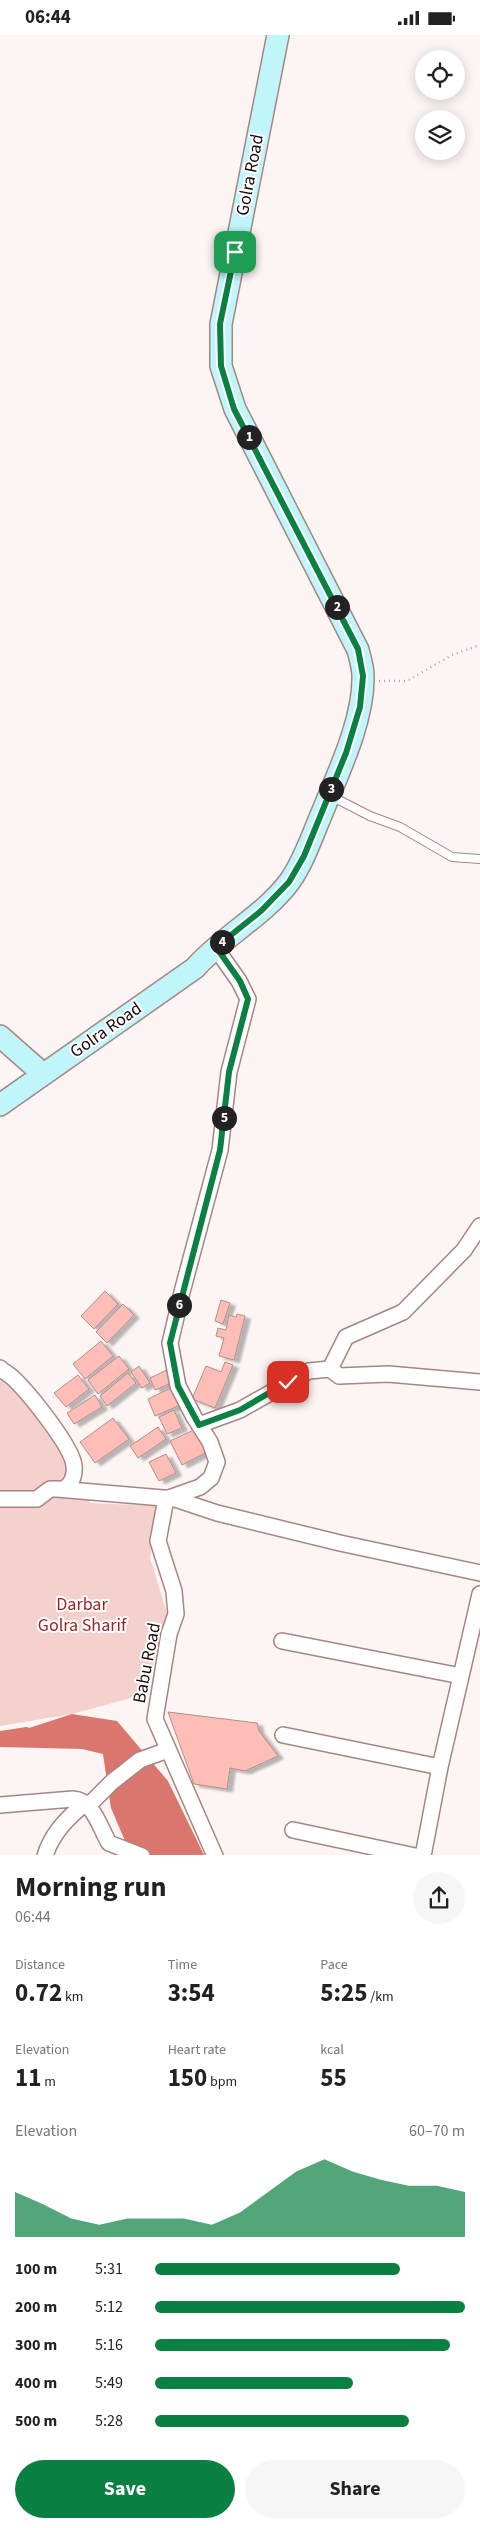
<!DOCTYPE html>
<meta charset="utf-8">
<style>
body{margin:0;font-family:"Source Sans 3",sans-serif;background:#f6f6f6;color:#222;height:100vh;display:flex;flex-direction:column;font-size:19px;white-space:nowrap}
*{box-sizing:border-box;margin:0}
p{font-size:16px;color:#767676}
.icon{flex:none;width:28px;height:28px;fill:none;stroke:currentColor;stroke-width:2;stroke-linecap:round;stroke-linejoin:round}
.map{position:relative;height:1820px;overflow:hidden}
.panel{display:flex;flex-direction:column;background:#fff;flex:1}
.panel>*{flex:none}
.controls{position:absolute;left:415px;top:15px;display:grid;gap:10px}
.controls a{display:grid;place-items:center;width:50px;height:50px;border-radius:50%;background:#fff;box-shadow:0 2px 12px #0003;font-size:25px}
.pin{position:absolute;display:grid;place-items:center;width:42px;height:42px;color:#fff;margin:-21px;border-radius:10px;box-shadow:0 2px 8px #0006}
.km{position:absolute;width:25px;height:25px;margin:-12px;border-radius:50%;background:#222;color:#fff;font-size:14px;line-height:25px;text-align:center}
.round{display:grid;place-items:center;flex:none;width:52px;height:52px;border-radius:26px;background:#f6f6f6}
.summary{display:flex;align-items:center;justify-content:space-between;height:85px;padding:0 15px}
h1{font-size:28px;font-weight:700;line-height:38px}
.metrics{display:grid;grid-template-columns:repeat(3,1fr);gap:8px;height:85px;padding:5px 15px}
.metrics div{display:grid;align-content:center}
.metrics b{font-size:25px;font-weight:700}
.metrics small{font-size:14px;font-weight:400}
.metrics p{font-size:14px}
.chart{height:140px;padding:10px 15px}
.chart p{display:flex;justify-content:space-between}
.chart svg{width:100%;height:90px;margin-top:5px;fill:#0b8043;opacity:.7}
.button{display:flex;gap:10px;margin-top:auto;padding:10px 15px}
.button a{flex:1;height:58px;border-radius:30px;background:#0b8043;color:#fff;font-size:20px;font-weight:700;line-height:58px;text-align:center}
.button a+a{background:#f6f6f6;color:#222}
ul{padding:0 15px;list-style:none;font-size:16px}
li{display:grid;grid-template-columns:80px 60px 1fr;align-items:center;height:38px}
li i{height:12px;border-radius:6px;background:#0b8043}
.status{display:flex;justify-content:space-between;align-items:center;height:35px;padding:0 25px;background:#fff;direction:ltr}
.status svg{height:14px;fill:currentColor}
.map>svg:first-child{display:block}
.green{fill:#f5d1cd}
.water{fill:#db766e}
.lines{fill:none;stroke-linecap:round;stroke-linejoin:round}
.stream{stroke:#db766e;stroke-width:4}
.building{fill:#ffbdb7;stroke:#ae8f8c;filter:url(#shadow)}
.lane-casing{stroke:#a58683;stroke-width:10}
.street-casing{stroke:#a58683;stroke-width:18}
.secondary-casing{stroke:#a58683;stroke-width:24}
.path{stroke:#b0a8a7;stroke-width:2.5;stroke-dasharray:1 4;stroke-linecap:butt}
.lane{stroke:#fff;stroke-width:8}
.street{stroke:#fff;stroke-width:15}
.secondary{stroke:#c0f5fa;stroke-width:21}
.route-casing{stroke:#fff;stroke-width:10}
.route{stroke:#0b8043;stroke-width:6}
.labels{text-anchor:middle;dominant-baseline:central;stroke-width:4;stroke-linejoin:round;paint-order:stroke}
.street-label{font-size:18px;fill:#150a09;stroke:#fff}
.park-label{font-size:18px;fill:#9c2224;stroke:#fff}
</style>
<div class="status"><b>06:44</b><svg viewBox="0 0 49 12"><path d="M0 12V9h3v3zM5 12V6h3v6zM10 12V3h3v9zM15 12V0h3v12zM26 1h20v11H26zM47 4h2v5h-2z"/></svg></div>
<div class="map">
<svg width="480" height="1821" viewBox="0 0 480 1821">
<defs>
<filter id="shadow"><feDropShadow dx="5.5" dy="3" stdDeviation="1" flood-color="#0004"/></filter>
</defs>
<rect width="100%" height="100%" fill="#fcf5f4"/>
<!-- green -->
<path class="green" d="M0,1343L34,1370L76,1437L90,1468L159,1471L150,1523L167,1578L146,1659L72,1679L0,1691Z"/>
<!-- water -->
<path class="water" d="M72,1679L117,1686L168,1746L204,1820H131L111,1773L103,1719L82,1714L0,1712V1698L26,1694Z"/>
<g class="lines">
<!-- stream -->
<path class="stream" d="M0,1698L27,1694"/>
</g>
<!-- building -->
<path class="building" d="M105,1256L118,1269L94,1294L81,1281Z
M221,1265L230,1268L223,1289L215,1286Z
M123,1269L134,1280L107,1308L96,1297Z
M237,1279L245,1281L234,1325L219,1321L224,1303L216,1301L218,1293L226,1295L229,1280L236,1282Z
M101,1306L113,1321L85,1344L73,1329Z
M119,1321L129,1334L98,1359L88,1345Z
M225,1327L233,1330L215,1373L192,1364L206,1331L221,1337Z
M139,1331L150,1348L142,1353L131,1337Z
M169,1334L174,1347L155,1355L150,1343Z
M128,1338L136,1348L107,1371L100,1361Z
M78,1340L89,1354L66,1372L54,1358Z
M175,1351L183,1369L155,1381L148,1364Z
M95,1360L102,1372L74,1389L67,1378Z
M174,1375L182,1393L167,1399L159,1382Z
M113,1383L129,1404L95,1428L80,1407Z
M158,1392L166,1404L138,1423L130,1411Z
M198,1393L209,1416L182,1430L170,1406Z
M166,1419L176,1438L159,1446L149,1427Z
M168,1677L257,1688L259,1696L278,1721L245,1736L230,1733L227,1754L194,1749Z"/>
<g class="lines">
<!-- lane casing -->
<g class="lane-casing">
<path id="lane" d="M331,761L370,781L400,792L452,822L480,824"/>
</g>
<!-- street casing -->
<g class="street-casing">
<path id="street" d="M0,1333C4,1337 9,1339 13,1343C27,1356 73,1412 74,1431C75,1440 72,1449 64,1454
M330,1334L346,1302L403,1277L464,1215L480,1191
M199,1390L240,1375L309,1336L330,1334L339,1341L388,1339L480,1347
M0,1464H37L50,1454H57L175,1464L217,1478L340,1508L480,1538
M282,1606L461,1641
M283,1700L440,1732
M0,1770L73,1764C93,1765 100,1793 109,1808L142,1821
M88,1771L112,1747L140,1725L168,1715
M293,1795L415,1821
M45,1821C51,1800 69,1781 86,1768
M215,1821L155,1684L169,1599L176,1579L174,1556L158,1506L166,1464L200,1452L211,1443L217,1427L210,1407L194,1382L178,1351L170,1308L182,1257L220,1115L229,1037L248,964L239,946L215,912
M423,1821L440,1732L480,1559"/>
</g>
<!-- secondary casing -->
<g class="secondary-casing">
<path id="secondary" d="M0,1001L43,1039
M0,1070L195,933C223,901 264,881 290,846C304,826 312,801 322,778C338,738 364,685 363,641C363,632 360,623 358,615L235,374L221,331V289L278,0"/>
</g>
<!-- path -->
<path class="path" d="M379,646H407L452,620L480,610"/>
<!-- lane -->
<use href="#lane" class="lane"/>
<!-- street -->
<use href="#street" class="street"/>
<!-- secondary -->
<use href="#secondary" class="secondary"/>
</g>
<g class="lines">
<!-- route casing -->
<g class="route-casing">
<path id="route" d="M235,217L220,289L221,331L234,374L358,614L363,641L360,672L346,718L304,821L289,847L261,876L216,912L240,946L248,964L229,1037L220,1115L170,1308L178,1351L199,1390L240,1375L288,1347"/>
</g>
<!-- route -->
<use href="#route" class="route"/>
</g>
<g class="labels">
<!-- street labels -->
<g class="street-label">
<text transform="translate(250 140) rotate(-79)">Golra Road</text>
<text transform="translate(106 995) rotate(-35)">Golra Road</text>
<text transform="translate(147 1628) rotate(-79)">Babu Road</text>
</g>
<!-- park labels -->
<g class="park-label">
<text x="82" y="1569">Darbar<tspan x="82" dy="21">Golra Sharif</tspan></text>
</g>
</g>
</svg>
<div class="controls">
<a><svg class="icon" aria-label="locate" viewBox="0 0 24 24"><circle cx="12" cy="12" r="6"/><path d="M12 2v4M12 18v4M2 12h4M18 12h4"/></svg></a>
<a><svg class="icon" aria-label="layers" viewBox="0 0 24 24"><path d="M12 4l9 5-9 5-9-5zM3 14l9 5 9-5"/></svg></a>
</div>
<div class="pin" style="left:235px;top:217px;background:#1e9e55"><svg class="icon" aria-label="arrive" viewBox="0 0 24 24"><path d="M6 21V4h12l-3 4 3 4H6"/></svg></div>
<div class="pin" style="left:288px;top:1347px;background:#d93025"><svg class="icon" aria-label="check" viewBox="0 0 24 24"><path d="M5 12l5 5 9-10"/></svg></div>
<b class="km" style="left:249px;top:402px">1</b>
<b class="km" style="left:337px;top:572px">2</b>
<b class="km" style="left:331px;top:754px">3</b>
<b class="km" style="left:222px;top:907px">4</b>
<b class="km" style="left:224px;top:1083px">5</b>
<b class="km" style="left:179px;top:1270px">6</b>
</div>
<section class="panel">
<div class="summary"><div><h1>Morning run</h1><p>06:44</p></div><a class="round"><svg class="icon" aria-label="share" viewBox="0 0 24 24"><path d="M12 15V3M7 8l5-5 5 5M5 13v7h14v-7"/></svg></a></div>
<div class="metrics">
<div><p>Distance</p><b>0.72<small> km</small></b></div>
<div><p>Time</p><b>3:54</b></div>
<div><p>Pace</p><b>5:25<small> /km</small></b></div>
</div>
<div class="metrics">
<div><p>Elevation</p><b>11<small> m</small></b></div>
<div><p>Heart rate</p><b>150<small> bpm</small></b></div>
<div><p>kcal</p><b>55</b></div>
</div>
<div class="chart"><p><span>Elevation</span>60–70 m</p>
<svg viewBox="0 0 160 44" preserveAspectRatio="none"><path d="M0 44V22L10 28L20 35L30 38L40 35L50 35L60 35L70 38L80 32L90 22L100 12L110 6L120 12L130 16L140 19L150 19L160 22V44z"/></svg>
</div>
<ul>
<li><b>100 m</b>5:31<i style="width:79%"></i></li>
<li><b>200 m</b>5:12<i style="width:100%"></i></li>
<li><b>300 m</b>5:16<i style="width:95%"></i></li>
<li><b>400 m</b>5:49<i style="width:64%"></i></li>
<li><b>500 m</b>5:28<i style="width:82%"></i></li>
</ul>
<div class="button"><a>Save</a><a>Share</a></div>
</section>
